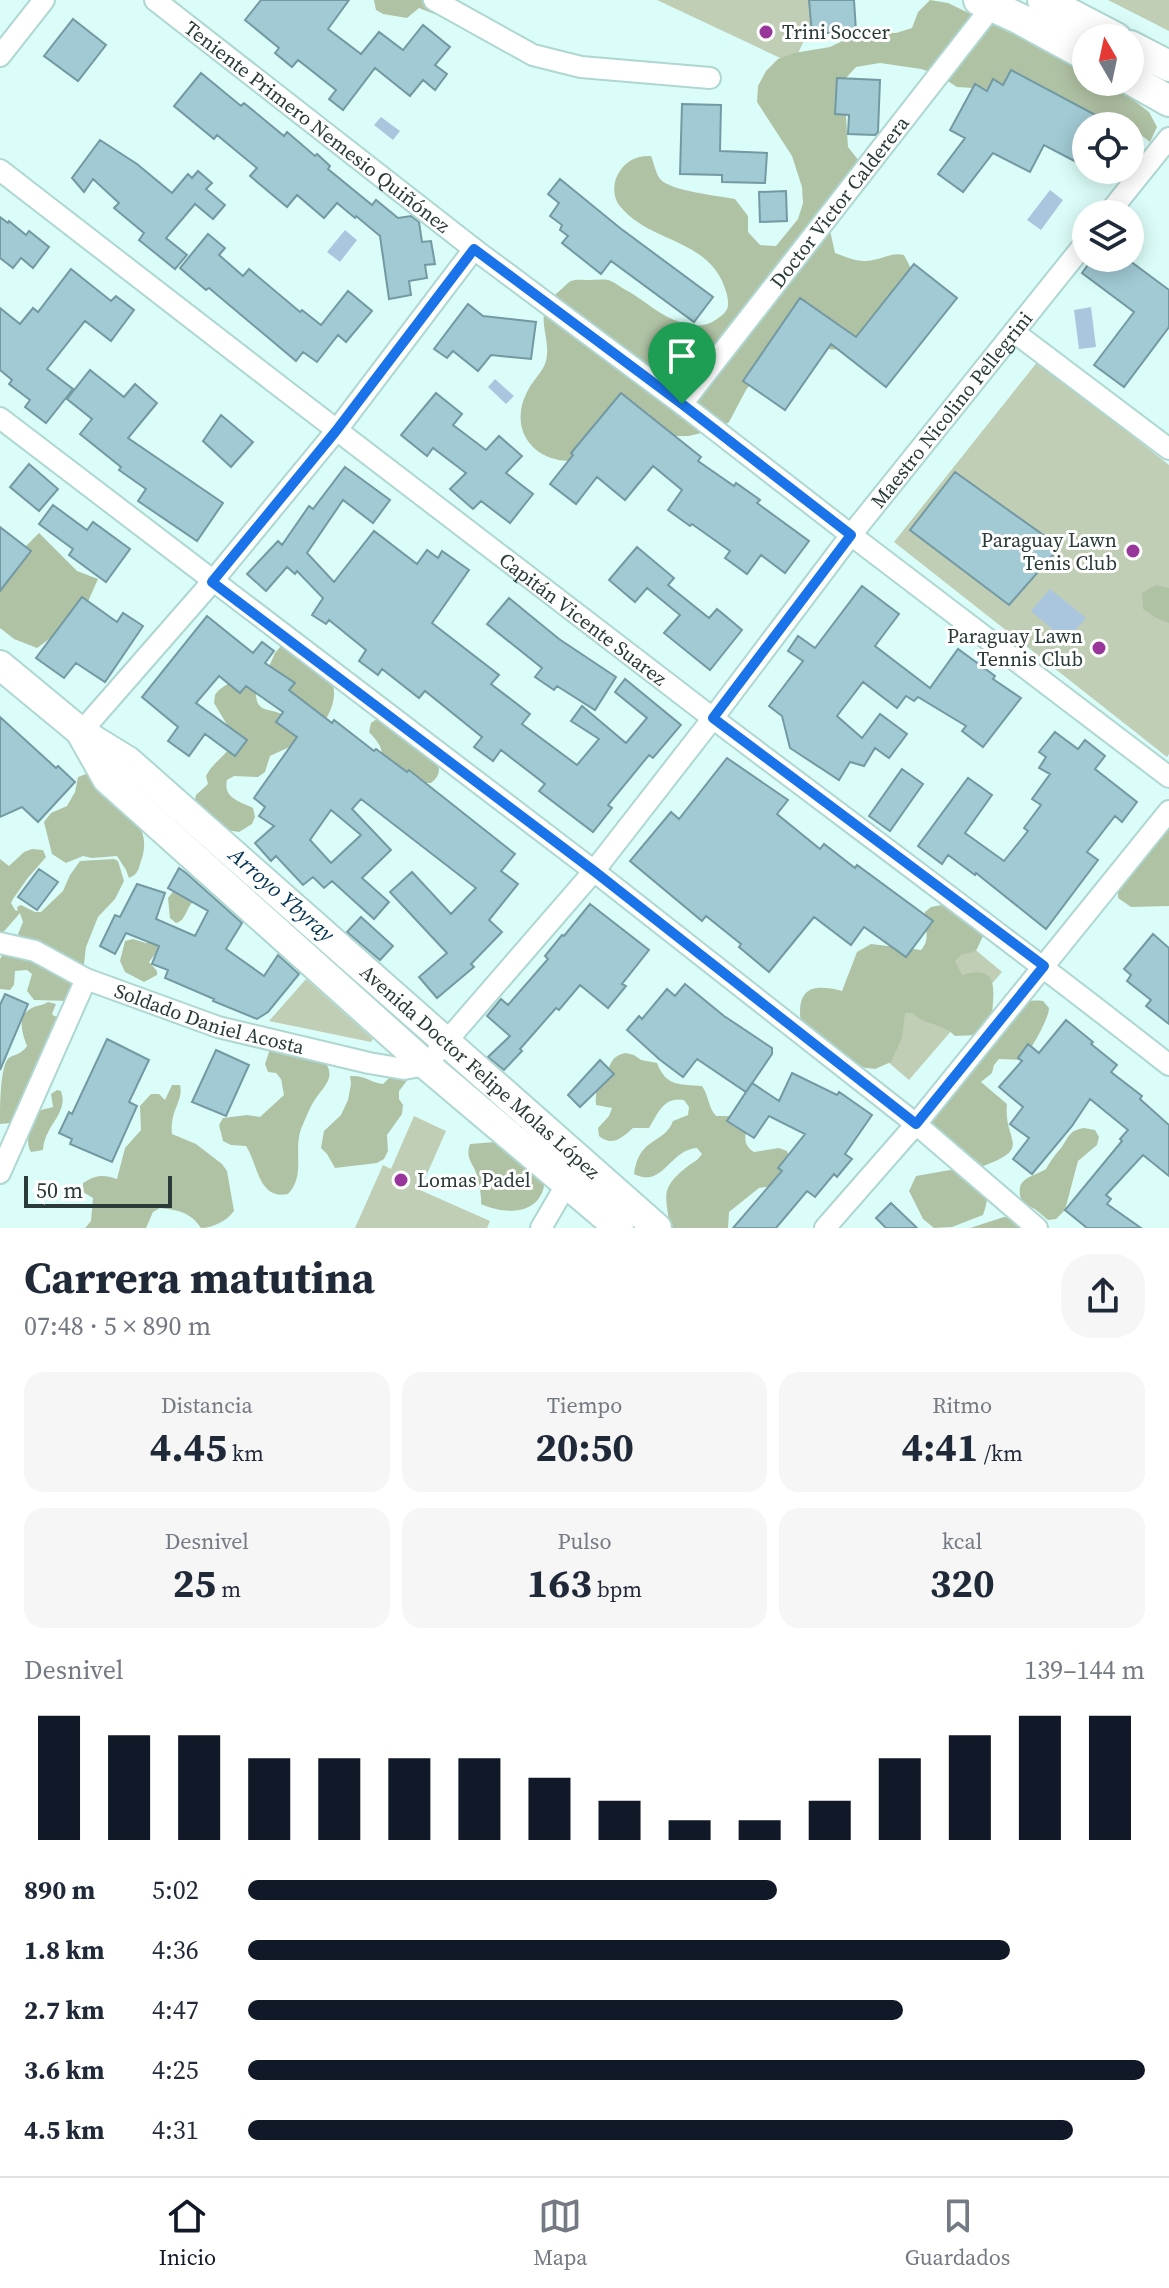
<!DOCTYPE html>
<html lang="es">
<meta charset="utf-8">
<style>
body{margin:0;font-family:"Source Serif 4",serif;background:#f6f6f7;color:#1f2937;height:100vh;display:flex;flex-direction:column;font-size:30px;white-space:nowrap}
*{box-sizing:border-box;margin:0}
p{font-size:26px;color:#747a83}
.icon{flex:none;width:44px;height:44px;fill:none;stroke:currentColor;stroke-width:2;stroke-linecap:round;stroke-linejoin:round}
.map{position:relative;height:1228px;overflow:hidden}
.panel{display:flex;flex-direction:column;background:#fff;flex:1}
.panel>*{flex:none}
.needle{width:52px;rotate:351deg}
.tools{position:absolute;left:1072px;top:24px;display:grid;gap:16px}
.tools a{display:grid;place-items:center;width:72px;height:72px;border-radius:50%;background:#fff;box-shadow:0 4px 20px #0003;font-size:40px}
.scale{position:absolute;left:24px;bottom:20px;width:148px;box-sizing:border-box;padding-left:8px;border:4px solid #2a3b39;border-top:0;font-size:22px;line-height:28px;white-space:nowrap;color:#2a3b39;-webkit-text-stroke:6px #fff;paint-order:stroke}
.pin{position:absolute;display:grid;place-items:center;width:68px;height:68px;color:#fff;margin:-82px -34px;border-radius:50% 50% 50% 0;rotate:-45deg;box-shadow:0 0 8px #0007}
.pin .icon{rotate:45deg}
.round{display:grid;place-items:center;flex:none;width:84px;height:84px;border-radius:32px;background:#f6f6f7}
.summary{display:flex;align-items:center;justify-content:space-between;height:136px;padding:0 24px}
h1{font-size:44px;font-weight:700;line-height:60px}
.metrics{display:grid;grid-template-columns:repeat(3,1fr);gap:12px;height:136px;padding:8px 24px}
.metrics div{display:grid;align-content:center;border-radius:20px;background:#f6f6f7;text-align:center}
.metrics b{font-size:40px;font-weight:700}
.metrics small{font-size:22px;font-weight:400}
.metrics p{font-size:22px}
.chart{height:224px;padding:16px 24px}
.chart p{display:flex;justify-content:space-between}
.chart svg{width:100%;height:144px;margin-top:8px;stroke:#111827;stroke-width:6}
ul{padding:0 24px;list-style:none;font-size:26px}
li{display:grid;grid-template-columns:128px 96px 1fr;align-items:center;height:60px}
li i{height:20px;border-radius:10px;background:#111827}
.tabs{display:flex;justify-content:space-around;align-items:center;height:112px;border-top:2px solid #e0e1e3;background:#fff;font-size:22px;color:#747a83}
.tabs a{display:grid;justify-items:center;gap:4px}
.tabs .active{color:#111827}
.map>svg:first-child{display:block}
.green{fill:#c0ceb6}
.forest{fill:#b0c2a4}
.water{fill:#aac6de}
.building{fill:#a1cad4;stroke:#7399a2;stroke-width:2;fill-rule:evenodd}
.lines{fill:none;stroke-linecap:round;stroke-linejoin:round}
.minor-casing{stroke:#aed7d2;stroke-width:24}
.secondary-casing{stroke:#aed7d2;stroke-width:32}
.primary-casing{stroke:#aed7d2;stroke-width:34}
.minor{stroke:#fff;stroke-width:20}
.secondary{stroke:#fff;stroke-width:28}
.primary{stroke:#fff;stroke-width:30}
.route-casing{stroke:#fff;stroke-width:16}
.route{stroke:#1a73e8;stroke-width:10}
.poi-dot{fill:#99369c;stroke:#fff;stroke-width:3}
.labels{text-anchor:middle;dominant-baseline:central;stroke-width:6;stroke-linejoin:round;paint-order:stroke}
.poi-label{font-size:20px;fill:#2a3b39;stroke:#fff;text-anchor:start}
.street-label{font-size:20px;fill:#2a3b39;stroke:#fff}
.water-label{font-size:22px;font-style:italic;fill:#003352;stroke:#fff}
</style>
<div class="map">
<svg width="1169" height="1228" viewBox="0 0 1169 1228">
<rect width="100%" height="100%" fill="#dbfdf9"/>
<!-- green -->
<path class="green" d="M657,0H823L793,64Z
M1108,0H1169V31Z
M1038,361L1169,465V754L1167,757L894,542Z
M965,941L1002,972L909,1080L853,1032Z
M306,979L373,1039L371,1042L269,1021Z
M414,1116L446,1131L420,1190L490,1221L487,1228H355L383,1165L391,1169Z"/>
<!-- forest -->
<path class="forest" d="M374,0H440L439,6L434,14L419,8L407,18L383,14L376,10Z
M930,0L948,3L1008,32L1042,43L1086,68V82H1110L1149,112L1157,127L1150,142L1130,126L988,89L957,87L937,74L921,69L880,63L856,67L845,79L844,87L848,147L860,162L829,226L835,253C848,258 859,263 873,260C885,258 892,252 904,255L920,286C899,307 861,355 829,349L819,325L757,376L746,390L729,422L721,428L689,436H671L657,429L649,414L626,401L572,461C533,462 508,429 527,392C532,381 543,372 546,361C552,334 531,315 557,293C561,290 567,283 571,281C576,279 584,280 589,280C595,280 602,279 608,280C613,281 619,286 624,289C647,301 665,322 693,325C704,327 712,323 721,316C729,310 729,305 727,295C713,237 650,245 619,205C612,195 613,180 620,171C627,160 638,155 651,156C654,163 656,175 661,180C672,191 719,196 735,199L748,216V232L760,245L776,246L798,219L803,203L802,187L792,156L757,102L758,86L766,71L778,59L794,53L830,47L861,32L896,33L912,28L918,12Z
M39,533L77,571L98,579L82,615L37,648L14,639L0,628V572Z
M1156,585L1169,588V623L1156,618L1143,609L1142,593Z
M286,640C297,650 322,667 330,678C338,691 333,709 325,720L256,690C255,714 268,707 284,715C288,717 292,720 296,723L298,743L270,756L265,772L258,777L234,776L227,780C223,798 239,801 253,808L255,817L252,824L239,832L215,828L194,804L196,795L208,784L206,776C213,761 231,753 235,738L214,703L215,695C224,681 251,676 268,669L275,653Z
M377,719H386L438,762C440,772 439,777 431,783H415L382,768C383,749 382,746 369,732L371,723Z
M86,774H90C102,787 138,819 142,832C146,843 144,854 140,864C138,872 136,875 129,878L126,870L117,856L92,858L83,856L66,863L52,854L44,822L51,813L67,806L75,792L78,777Z
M1169,802V906L1131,907L1118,898V882Z
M32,849L43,850L46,857L27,879L13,899L11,903L15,910L18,911L17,907L21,905L35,912H41L63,891L70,875L80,861L114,859L118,861L124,881L115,899L98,917L86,947L84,964L77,967L24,943L18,934L23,922L20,913L0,936V859L9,866L24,852Z
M175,889L193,902C186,908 186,921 176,923L170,918L168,898Z
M957,902L980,928L983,936L976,951L961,955L955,961L962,975C1003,963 992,994 992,1021C1009,1009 1021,998 1043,1001L1049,1008C1049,1019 1031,1049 1023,1060L999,1059L994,1065L992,1073L981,1082L1007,1104C1003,1143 1035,1147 981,1167C988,1187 990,1195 983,1215L952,1227L934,1228L923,1219L909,1191L916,1176L950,1170L957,1171L934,1142L926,1112L954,1060L977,1035L955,1036C943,1023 924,1025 912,1013H905L902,1038L891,1062L875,1069L851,1066L822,1048L815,1030L801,1024C796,989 811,983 842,991L857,952L871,944L921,950C932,938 923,926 925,912L931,907Z
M133,939L146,943L160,941L155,954L149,962L157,971V975L144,982L125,972L120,961L125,941Z
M6,948L74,979L71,1001L34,1000L27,991L32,974L27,970L15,971L14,985L10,990L0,989V959Z
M48,1002L56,1004L52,1014L54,1016L62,1017L17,1117L11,1123L0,1124C0,1107 0,1072 7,1060C13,1053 19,1057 27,1046C23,1035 16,1017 30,1009C36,1005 42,1006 48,1002Z
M270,1049L322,1058C338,1077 325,1084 314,1101C309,1109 305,1120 301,1129C293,1152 306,1175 288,1194C258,1200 258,1164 246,1146L231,1145L223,1141L219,1125L223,1118L247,1115L260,1117L284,1095L281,1079L276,1073L268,1072L265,1064Z
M626,1053L634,1055L641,1060L657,1063C666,1087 680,1084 702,1086C709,1096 708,1107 716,1116H733L748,1124C745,1137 742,1144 754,1152L779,1148L787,1151L790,1159L774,1186L759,1188L729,1212L728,1228H670C666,1195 659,1189 688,1166C694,1162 698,1160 702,1154L697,1148C669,1150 663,1189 634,1174C639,1136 664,1145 673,1121L688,1115L689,1107L684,1100C664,1096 658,1113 649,1128H633C622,1138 612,1147 599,1136L598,1128L609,1116L612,1108L596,1105C595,1088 598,1089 605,1075C612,1063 611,1056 626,1053Z
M395,1072L409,1078L399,1091V1099L403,1105L402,1114L387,1135L388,1151L384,1159L377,1163L335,1168L327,1154L321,1148L324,1131L341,1115L348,1100L351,1084L350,1076C365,1075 369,1082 383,1084Z
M172,1085H180C184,1101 169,1111 172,1134L196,1144L222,1164L227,1171L234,1211C227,1221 212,1228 201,1228C191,1212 177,1210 160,1208L153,1212L146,1228H85L91,1221L93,1198L83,1192V1183C95,1175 103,1174 117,1179L125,1148L141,1130L140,1106L151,1094H159L165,1100Z
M57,1090L61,1091C69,1114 45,1124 43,1150L31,1152C24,1141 31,1123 37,1111L53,1107L51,1094Z
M1084,1128L1095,1130L1099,1137L1097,1145L1078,1161L1065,1210L1056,1219L1048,1220L1035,1209L1022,1203C1014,1178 1028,1179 1046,1169C1051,1160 1055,1155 1061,1148C1069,1137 1069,1130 1084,1128Z
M501,1137L545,1176C545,1215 508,1216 481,1204C482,1197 478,1177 475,1170C470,1160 466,1156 470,1144L495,1142Z
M1004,1217L1013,1218L1033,1228H970Z"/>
<!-- water -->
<path class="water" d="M381,117L400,131L393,140L374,125Z
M1050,190L1063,200L1041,230L1027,220Z
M345,230L357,240L340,262L327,252Z
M1091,307L1096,347L1079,349L1074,310Z
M495,379L514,396L506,404L488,387Z
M1050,589L1086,618L1066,641L1031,611Z
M135,786L414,1029L410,1034Z"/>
<!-- building -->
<path class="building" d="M261,0H349L328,29L361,54L379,32L403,50L423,25L450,47L435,65L447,74L435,90L423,80L410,96L375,68L343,110L329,99L336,90L298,60L292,67L275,53L279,48L245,20Z
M809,0H854L856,31L812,34Z
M73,19L106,45L78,81L44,56Z
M1011,70L1116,126H1086V167L1044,145L1030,172L993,153L963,192L938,174L965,138L950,130L975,84L987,91L993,79L1003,85Z
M201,73L241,106L244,103L284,136L287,132L315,156L317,154L330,166L328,169L372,205L376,200L398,218L411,216L419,222L422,242L431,241L435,264L425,265L427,278L409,281L411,295L389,299L380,236L356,216L355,218L337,203L324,218L297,195L287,207L250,176L257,168L217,135L214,139L174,106Z
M837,78L880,80L878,132L875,135L848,134L849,115L835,114Z
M682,104L721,105L720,151L767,153L765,183L722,182V175L680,174Z
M100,140L137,164L172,193L188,174L192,178L198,171L212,183L206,189L225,205L213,219L195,204L166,238L187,255L175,269L139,240L144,233L114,208L119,203L93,179L84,192L72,178Z
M560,179L620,228L713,297L694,322L611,261L601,274L562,243L568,236L560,230L562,225L550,216L559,203L548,194Z
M786,191L787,221L760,222L759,192Z
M0,217L8,223L9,221L26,235L29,231L49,247L33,268L21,258L13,268L0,258Z
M208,234L225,248L219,255L243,276L249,269L300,312L302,310L321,325L348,291L372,311L346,342L338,335L317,362L303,352L296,361L209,288L206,290L180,268Z
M1093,258H1126L1169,290V327L1124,387L1094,365L1134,312L1082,273Z
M914,264L957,298L886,387L831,344L785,410L743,381L800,298L856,337Z
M71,269L111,301L116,296L134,310L111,341L85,321L47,369L73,389L46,423L25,407L30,400L9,384L12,380L0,370V308L20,324L33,308L38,312Z
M468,304L483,316L536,322L531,359L491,355L478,371L453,351L447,358L434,349Z
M90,370L124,397L135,384L157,403L128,438L223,503L197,541L138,501L146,489L119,470L121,467L80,434L92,419L67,399Z
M436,393L462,414L453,425L486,450L499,436L522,456L506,473L533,494L510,523L481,501L473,509L450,489L466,473L433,448L427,456L401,435Z
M621,393L701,457L698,461L734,486L736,483L760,500L757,503L809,541L785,573L761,555L747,574L725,558L730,551L692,524L690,526L668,510L682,490L653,466L625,500L597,477L576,504L550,484L573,455L571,453Z
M221,415L253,442L231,467L203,441Z
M29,464L58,489L39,511L10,487Z
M345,467L390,500L373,523L343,500L307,553L334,582L374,531L417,564L427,550L438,558L442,551L469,570L432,623L499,675L491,684L530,714L522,724L577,765L599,739L571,721L582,706L626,743L647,718L615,692L625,679L681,725L653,758L649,755L608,805L612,808L593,832L539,791L545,784L501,750L493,761L474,747L482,737L425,691L419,698L382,669L378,675L359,661L366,650L329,620L326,624L312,615L323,598L297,571L295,574L287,567L266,591L247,574L278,541L282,545L309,506L313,509Z
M955,472L1060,547L1009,605L910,530Z
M53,505L87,530L93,522L130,549L106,582L69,555L73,549L39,524Z
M0,527L31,551L0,591Z
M637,547L674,578L668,585L709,618L717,609L742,630L710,670L664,633L680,615L647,588L635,602L609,580Z
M862,586L899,614L875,646L930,688L958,649L995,676L993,679L1021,698L983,747L962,731L966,726L918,697L914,701L906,696L897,708L863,682L837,716L862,738L880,714L907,734L889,758L875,748L864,766L850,762L839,780L790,748L782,716L769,706L803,661L788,651L798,636L815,648Z
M82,597L117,622L123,613L143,626L105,682L76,663L64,678L36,658Z
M509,598L559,639L616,677L595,710L557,686L554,690L535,677L542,668L487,624Z
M207,616L253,653L262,642L274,651L265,663L295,683L289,690L332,723L334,720L374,751L376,749L407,772L409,770L515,854L501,871L518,884L489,920L502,932L471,964L474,967L437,998L419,977L447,953L390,892L412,872L451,914L476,888L361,799L352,809L391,850L362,878L389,902L374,919L332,881L324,888L313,877L303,885L276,856L271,861L255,843L274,826L259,816L265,807L254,798L297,737L276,722L283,712L246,686L240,693L219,676L196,703L247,740L235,756L205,734L189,756L168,741L178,727L142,697ZM331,810L361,835L331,863L310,840Z
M0,717L56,768L58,766L75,782L38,822L22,807L0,817Z
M1055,732L1078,749L1085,740L1105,756L1095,769L1137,802L1122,822L1115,816L1087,852L1098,860L1046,929L976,873L975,875L948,855L942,864L918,846L968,778L992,795L965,833L1004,861L1028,831L1024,828L1041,805L1032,799L1050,774L1039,768L1046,757L1039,752Z
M727,758L788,800L777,814L820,849L824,844L855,868L857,865L933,921L906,957L864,927L851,945L814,917L769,972L739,947L741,944L706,916L702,921L630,861L671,812L679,819Z
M902,769L923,784L890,831L869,816Z
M179,868L186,873L242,923L226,949L264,976L278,955L299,974L268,1012L257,1019L213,1001L214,999L165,978L168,970L152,964L159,946L126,933L115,954L100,946L115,915L120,917L137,884L165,893L156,919L195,936L208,911L168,888Z
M39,869L58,882L37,910L18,897Z
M590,904L649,950L622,984L626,986L608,1008L580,985L559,1010L556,1008L520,1049L522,1051L504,1070L488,1057L510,1036L487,1016L501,999L508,1005L548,959L545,956L562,935L564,936Z
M361,917L393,946L380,960L347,932Z
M1153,934L1169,948V1024L1146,1006L1151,1000L1127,981L1131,975L1124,969Z
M685,984L724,1016L772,1048V1054L746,1092L697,1059L683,1077L659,1059L627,1030L639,1016L642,1019L667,989L675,996Z
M5,994L28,1004L0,1070V1005Z
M1066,1020L1093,1042L1091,1044L1117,1065L1111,1072L1142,1096L1140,1099L1169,1125V1176L1143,1155L1106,1195L1111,1199L1107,1204L1141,1228H1087L1065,1210L1122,1141L1120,1139L1128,1130L1090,1099L1072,1126L1032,1174L1013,1159L1029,1138L1010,1124L1023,1107L999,1087L1022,1061L1018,1058L1028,1044L1039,1053Z
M107,1039L149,1060L129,1102L137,1106L112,1162L70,1144L72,1139L59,1133L69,1112L72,1114Z
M216,1050L249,1065L226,1116L192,1102Z
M600,1060L614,1074L580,1107L568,1095Z
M792,1073L837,1095L839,1092L872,1115L845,1154L852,1159L837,1177L834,1174L815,1197L807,1191L776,1228H733L782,1171L778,1168L805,1134L769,1116L754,1138L727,1121L752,1083L779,1101Z
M891,1203L917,1228H886L876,1218Z"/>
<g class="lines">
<!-- minor casing -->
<g class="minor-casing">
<g id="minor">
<path id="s1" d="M155,0L474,249L682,404L851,535L1169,777"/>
<path d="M434,0L533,55L581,67L710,78"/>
<path d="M0,56L44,0"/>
<path id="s2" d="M0,170C236,353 472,535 710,716C863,832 1018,946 1169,1065"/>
<path d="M1108,214L1169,138"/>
<path d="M1014,332L1169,449"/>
<path id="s3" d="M682,404L997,0"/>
<path d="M0,418L594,871L916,1124L1037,1228"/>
<path d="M81,732L212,582L336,431L474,249"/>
<path id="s4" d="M0,943L35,951L86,979L218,1027L369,1063L404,1069L426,1065L594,871L713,718L851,535L1086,242"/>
<path d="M0,1173L86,979"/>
<path d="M541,1228L573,1173"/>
<path d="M825,1228L916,1124L1169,811"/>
</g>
</g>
<!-- secondary casing -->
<g class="secondary-casing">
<g id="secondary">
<path id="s5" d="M0,665L81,732L128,761L657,1228"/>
<path d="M81,733L107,779L426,1065L619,1228"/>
</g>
</g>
<!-- primary casing -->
<g class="primary-casing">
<path id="primary" d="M979,0L1020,19L1086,55
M1043,0L1116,38
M1130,46L1169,66
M1130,79L1169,101"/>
</g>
<!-- minor -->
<use href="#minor" class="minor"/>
<!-- secondary -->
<use href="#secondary" class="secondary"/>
<!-- primary -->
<use href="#primary" class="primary"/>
</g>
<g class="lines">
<!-- route casing -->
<g class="route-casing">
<path id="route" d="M474,249L682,404L851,535L713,718L1044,966L916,1124L594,871L212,582L336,431Z"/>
</g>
<!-- route -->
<use href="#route" class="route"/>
</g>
<!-- markers -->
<g class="poi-dot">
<circle cx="766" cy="32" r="8"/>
<circle cx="1133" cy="551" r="8"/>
<circle cx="1099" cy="648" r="8"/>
<circle cx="401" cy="1180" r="8"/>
</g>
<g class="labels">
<!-- poi labels -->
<g class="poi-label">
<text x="782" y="32">Trini Soccer</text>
<text x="1117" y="540" text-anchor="end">Paraguay Lawn<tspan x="1117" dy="23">Tenis Club</tspan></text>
<text x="1083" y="636" text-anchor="end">Paraguay Lawn<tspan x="1083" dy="23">Tennis Club</tspan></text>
<text x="417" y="1180">Lomas Padel</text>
</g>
<!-- street labels -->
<g class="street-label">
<text stroke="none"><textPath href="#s1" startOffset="206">Teniente Primero Nemesio Quiñónez</textPath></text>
<text stroke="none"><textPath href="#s3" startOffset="256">Doctor Victor Calderera</textPath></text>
<text stroke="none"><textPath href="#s4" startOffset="1288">Maestro Nicolino Pellegrini</textPath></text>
<text stroke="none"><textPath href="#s2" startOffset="736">Capitán Vicente Suarez</textPath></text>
<text stroke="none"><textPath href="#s4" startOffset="224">Soldado Daniel Acosta</textPath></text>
<text stroke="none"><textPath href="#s5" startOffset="630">Avenida Doctor Felipe Molas López</textPath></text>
</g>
<!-- water labels -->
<g class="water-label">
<text transform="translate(282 894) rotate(41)">Arroyo Ybyray</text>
</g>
</g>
</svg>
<div class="tools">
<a><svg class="needle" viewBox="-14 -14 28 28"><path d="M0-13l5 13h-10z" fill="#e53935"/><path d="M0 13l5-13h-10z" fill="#747a83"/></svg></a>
<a><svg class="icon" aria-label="locate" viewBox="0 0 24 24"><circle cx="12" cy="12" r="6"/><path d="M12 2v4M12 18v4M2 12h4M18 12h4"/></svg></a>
<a><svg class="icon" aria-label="layers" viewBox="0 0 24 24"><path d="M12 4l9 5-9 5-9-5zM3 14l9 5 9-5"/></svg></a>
</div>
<div class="scale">50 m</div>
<div class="pin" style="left:682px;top:404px;background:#1e9e55"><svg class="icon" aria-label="arrive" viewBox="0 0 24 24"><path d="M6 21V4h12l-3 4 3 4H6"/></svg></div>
</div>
<section class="panel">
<div class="summary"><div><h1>Carrera matutina</h1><p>07:48 · 5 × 890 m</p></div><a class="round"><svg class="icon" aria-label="share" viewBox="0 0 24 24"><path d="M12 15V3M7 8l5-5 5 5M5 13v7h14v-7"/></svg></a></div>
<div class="metrics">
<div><p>Distancia</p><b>4.45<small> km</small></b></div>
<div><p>Tiempo</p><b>20:50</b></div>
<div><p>Ritmo</p><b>4:41<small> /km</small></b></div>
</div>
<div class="metrics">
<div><p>Desnivel</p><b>25<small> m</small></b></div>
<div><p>Pulso</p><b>163<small> bpm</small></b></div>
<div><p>kcal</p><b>320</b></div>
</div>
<div class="chart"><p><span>Desnivel</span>139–144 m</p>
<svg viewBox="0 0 160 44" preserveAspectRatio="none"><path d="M5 44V6M15 44V12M25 44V12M35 44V19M45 44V19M55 44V19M65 44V19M75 44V25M85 44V32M95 44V38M105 44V38M115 44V32M125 44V19M135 44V12M145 44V6M155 44V6"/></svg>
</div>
<ul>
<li><b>890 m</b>5:02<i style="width:59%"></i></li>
<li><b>1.8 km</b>4:36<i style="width:85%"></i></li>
<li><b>2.7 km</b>4:47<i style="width:73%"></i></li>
<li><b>3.6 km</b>4:25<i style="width:100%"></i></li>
<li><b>4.5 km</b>4:31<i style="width:92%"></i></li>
</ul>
</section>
<nav class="tabs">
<a class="active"><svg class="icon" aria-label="home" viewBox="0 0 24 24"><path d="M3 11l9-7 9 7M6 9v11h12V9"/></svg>Inicio</a>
<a><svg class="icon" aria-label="map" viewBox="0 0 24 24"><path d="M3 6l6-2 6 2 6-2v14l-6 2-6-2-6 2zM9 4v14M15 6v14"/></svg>Mapa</a>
<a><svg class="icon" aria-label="saved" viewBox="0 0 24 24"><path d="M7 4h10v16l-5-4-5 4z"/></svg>Guardados</a>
</nav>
